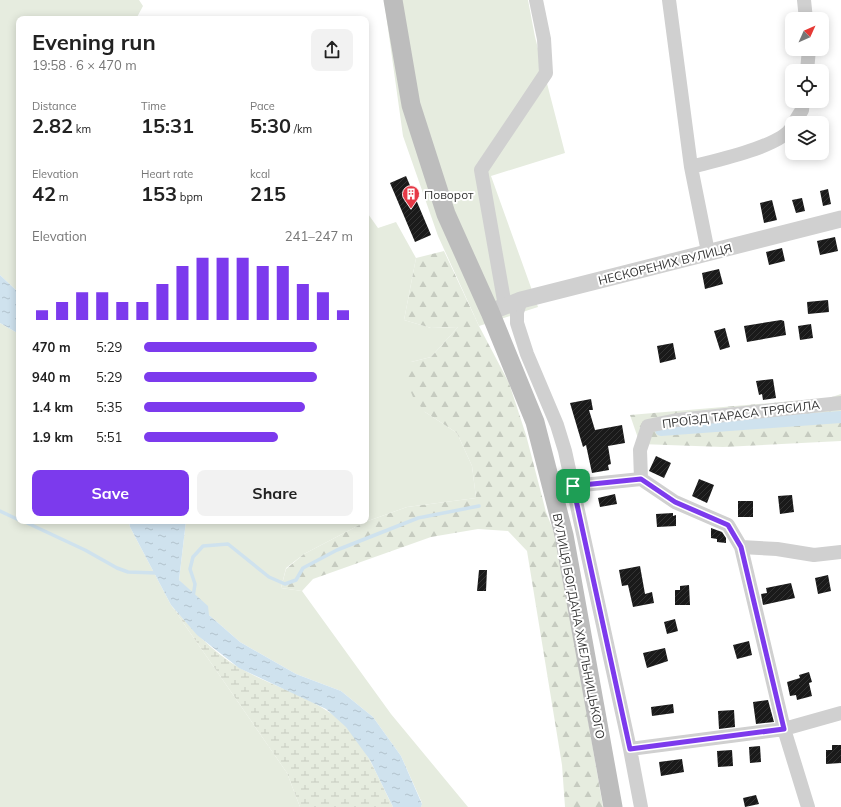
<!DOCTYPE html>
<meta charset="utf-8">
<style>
body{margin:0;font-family:Mulish,sans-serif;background:#f2f2f2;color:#222;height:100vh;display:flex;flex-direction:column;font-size:15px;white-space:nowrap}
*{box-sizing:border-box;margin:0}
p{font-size:13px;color:#767676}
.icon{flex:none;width:22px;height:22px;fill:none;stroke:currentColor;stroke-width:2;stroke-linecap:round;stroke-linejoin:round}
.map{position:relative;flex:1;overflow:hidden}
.details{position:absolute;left:16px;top:16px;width:353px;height:508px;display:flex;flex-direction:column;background:#fff;border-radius:8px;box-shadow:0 2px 10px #0003}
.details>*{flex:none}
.needle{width:26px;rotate:45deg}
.tools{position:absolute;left:785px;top:12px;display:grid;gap:8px}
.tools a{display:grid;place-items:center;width:44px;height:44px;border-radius:8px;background:#fff;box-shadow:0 2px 10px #0003;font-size:20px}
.pin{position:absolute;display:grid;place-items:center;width:34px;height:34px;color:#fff;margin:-17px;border-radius:8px;box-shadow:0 2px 6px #0006}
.round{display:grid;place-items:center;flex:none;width:42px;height:42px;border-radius:8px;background:#f2f2f2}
.overview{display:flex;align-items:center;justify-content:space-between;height:68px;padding:0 16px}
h1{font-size:22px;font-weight:700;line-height:30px}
.figures{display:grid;grid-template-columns:repeat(3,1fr);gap:6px;height:68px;padding:4px 16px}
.figures div{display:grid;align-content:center}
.figures b{font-size:20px;font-weight:700}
.figures small{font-size:11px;font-weight:400}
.figures p{font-size:11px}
.chart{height:112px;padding:8px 16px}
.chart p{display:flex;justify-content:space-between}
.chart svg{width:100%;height:72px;margin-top:4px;stroke:#7c3aed;stroke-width:6}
.primary-button{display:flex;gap:8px;margin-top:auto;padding:8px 16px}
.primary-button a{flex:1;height:46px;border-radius:8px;background:#7c3aed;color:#fff;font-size:16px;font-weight:700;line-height:46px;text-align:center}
.primary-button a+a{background:#f2f2f2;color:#222}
ul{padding:0 16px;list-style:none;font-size:13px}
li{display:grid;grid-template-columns:64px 48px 1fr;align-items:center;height:30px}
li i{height:10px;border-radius:5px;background:#7c3aed}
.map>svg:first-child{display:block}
.green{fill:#e6ecdf}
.forest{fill:url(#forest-firs)}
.wetland{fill:url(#wetland-marsh)}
.water{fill:url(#water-ripples)}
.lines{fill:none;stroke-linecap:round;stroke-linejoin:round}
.stream{stroke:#cfe2ee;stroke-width:3.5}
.canal{stroke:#cfe2ee;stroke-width:12}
.building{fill:url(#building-hatch)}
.minor{stroke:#d0d0d0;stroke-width:14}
.tertiary{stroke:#d0d0d0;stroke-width:17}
.secondary{stroke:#bdbdbd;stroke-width:19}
.route-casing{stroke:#fff;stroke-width:8}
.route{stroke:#7c3aed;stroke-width:5}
.labels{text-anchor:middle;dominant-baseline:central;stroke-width:4;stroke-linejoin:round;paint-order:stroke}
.poi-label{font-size:12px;fill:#333;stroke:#fff;text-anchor:start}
.street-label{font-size:12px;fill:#333;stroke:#fff}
</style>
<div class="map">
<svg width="841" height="807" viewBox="0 0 841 807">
<defs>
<pattern id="forest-firs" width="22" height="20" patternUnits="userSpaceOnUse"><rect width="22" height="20" fill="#e6ecdf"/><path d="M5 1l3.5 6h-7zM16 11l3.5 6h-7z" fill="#c6cbc0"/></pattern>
<pattern id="wetland-marsh" width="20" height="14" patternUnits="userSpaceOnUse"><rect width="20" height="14" fill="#e6ecdf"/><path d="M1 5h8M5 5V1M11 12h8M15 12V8" fill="none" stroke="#c6cbc0"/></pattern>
<pattern id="water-ripples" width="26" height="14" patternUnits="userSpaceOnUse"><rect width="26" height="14" fill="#cfe2ee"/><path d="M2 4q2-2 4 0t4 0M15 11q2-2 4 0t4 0" fill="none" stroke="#b2c2cd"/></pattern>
<pattern id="building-hatch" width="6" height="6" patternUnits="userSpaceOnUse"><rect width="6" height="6" fill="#1a1a1a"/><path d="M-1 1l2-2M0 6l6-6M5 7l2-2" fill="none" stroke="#333"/></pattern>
</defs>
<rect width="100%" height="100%" fill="#fff"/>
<!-- green -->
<path class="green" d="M0,0H139L143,6L136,19H19V293L0,275Z
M384,0H528L535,37L565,153L491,176L538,307L479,326L438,236L403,136Z
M366,211L378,228L396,222L416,258L404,320L431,328L458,327L431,357L411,362L425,412L457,433L472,466L476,498L407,507L365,522L304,554L286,568L281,588L302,591L391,714L468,807H421L422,803L401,756L373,717L341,691L296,674L240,642L209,615L179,580L186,521H366Z
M0,323L19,334V521H129L130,527L171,605L287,773L300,807H0Z"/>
<!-- forest -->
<path class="forest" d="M444,251L479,326L509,383L526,435L546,512L557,540L603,807H565L562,765L527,551L508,531L478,529L431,537L313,579L302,591L281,588L286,569L304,554L365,522L407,507L476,498L472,466L457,433L425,412L413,397L406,380L411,362L431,357L458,327L431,328L404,320L416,258Z
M841,394V441L723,447L640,444L630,415L829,398Z"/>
<!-- wetland -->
<path class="wetland" d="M171,605C191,628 213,653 240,668C274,688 317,697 346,726C367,748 379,780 393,807H300L287,773Z"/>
<!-- water -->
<path class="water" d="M0,275L19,293V334L0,323Z
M129,521H186L179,580L208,606L209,615L240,642L296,674L341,691L373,717L401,756L422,804L421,807H393L370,760L346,727L326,709L239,668L197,635L171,605L130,527Z"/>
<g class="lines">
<!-- stream -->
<path class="stream" d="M0,511L19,520
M23,521L85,550L117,568L128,572L157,573
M193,597L195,584L190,569L193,557L203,546L228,544L269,577L285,584L296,580L303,568L337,550L418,518L479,506"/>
<!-- canal -->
<path class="canal" d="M661,430L841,417"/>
</g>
<!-- building -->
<path class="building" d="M406,176L431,235L415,242L390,183Z
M828,189L831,204L823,206L820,191Z
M802,198L805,211L796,213L792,200Z
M772,200L777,220L764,223L760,203Z
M835,237L838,251L820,255L817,241Z
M782,248L785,261L769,265L766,252Z
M719,269L723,284L705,289L702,273Z
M828,300L829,312L808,314L807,302Z
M781,320L784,321L786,335L747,342L744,326Z
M811,324L813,338L800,340L798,326Z
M725,328L730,347L720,350L714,331Z
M673,343L676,359L660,363L657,346Z
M773,379L776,398L763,400L762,394L759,395L756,381Z
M591,399L593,410H589L595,430L622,425L625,443L608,446L611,464L608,465L609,470L592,473L586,445L583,447L570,403Z
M656,456L671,463L664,478L649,471Z
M699,479L714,485L707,503L692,496Z
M615,494L617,504L600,507L598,498Z
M792,495L794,512L780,514L778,496Z
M738,501H753V517H738Z
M673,513V516L676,515V526L657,527L656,514Z
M711,528L722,532L726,538V543L717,542V539L711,538Z
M640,566L645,594L652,592L654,603L633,607L628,585L622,586L619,570Z
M479,570H487L486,591H477Z
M828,575L831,591L818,594L815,578Z
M791,583L795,598L763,605L761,594L767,593L766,588Z
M689,585L690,605H675V590H680V586Z
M675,619L678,631L667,634L664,622Z
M749,641L752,655L737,659L733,645Z
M665,648L668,661L647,668L643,653Z
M809,672L812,682L809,683L812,696L797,700L796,695L790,696L787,682L800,678L799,675Z
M768,700L774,722L756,724L753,702Z
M673,704L674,713L652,716L651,707Z
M734,710L735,727L719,729L718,711Z
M832,745H841V763L826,764V750H832Z
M760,746L761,762L750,763L749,747Z
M732,750L733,766L718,767L717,751Z
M682,759L684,772L661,776L659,762Z
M756,795L759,804L745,807L743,798Z"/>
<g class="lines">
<!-- minor -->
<path class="minor" d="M669,0L691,167L708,252
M804,0L806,19
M807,71L809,49
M794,123L802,110L803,101
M691,167C713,161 781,147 792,127
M521,300L517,312V323L527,354L557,425L565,451L630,749L641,807
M505,306L481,170L546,73L544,39L536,0
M641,479L675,502L728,525L741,547L784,729L808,807
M641,479L640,450L648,426L677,420L841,403
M573,486L641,479
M741,547L777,549L814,555L841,552
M630,749L784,729L841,713"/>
<!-- tertiary -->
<path class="tertiary" d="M490,312L521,300L841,219"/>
<!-- secondary -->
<path class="secondary" d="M393,0L411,105L446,214L490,312L535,422L564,535L613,807"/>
</g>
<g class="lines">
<!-- route casing -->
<g class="route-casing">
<path id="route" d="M641,479L675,502L728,525L741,547L784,729L630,749L573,486Z"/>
</g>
<!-- route -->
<use href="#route" class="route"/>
</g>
<!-- icons -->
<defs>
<g id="building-pin" transform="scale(0.9)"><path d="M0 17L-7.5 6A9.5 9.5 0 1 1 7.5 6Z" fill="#e63946" stroke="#fff"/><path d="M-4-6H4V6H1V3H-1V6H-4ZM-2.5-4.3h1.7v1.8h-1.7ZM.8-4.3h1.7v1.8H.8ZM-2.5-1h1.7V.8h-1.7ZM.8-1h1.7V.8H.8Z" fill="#fff"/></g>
</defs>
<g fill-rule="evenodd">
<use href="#building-pin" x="411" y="194"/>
</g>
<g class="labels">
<!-- poi labels -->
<g class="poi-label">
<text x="424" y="194">Поворот</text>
</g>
<!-- street labels -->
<g class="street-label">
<text transform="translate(665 264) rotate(-14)">НЕСКОРЕНИХ ВУЛИЦЯ</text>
<text transform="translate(741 414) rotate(-7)">ПРОЇЗД ТАРАСА ТРЯСИЛА</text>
<text transform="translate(579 626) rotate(79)">ВУЛИЦЯ БОГДАНА ХМЕЛЬНИЦЬКОГО</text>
</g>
</g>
</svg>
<div class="tools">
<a><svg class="needle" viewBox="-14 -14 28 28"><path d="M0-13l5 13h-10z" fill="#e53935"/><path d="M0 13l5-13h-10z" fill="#767676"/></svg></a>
<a><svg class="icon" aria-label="locate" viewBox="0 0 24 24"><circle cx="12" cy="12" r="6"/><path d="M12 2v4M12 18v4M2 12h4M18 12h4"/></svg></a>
<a><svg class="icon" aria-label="layers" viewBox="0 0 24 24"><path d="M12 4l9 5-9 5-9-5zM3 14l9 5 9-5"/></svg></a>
</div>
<div class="pin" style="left:573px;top:486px;background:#1e9e55"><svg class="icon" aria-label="arrive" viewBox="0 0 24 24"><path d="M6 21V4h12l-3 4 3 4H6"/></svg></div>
<section class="details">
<div class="overview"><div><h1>Evening run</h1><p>19:58 · 6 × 470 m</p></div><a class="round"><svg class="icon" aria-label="share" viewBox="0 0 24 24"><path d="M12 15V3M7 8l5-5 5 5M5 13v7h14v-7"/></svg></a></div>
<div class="figures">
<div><p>Distance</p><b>2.82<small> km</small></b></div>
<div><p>Time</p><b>15:31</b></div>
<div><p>Pace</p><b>5:30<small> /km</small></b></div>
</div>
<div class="figures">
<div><p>Elevation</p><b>42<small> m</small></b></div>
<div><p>Heart rate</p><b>153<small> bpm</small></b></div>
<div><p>kcal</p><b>215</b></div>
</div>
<div class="chart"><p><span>Elevation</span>241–247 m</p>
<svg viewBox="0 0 160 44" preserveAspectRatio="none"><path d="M5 44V38M15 44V33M25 44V27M35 44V27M45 44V33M55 44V33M65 44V22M75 44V11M85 44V6M95 44V6M105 44V6M115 44V11M125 44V11M135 44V22M145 44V27M155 44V38"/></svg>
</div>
<ul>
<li><b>470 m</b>5:29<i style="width:83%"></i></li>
<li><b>940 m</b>5:29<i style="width:83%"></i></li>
<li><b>1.4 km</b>5:35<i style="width:77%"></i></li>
<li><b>1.9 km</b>5:51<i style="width:64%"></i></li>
</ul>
<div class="primary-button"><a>Save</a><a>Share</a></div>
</section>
</div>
